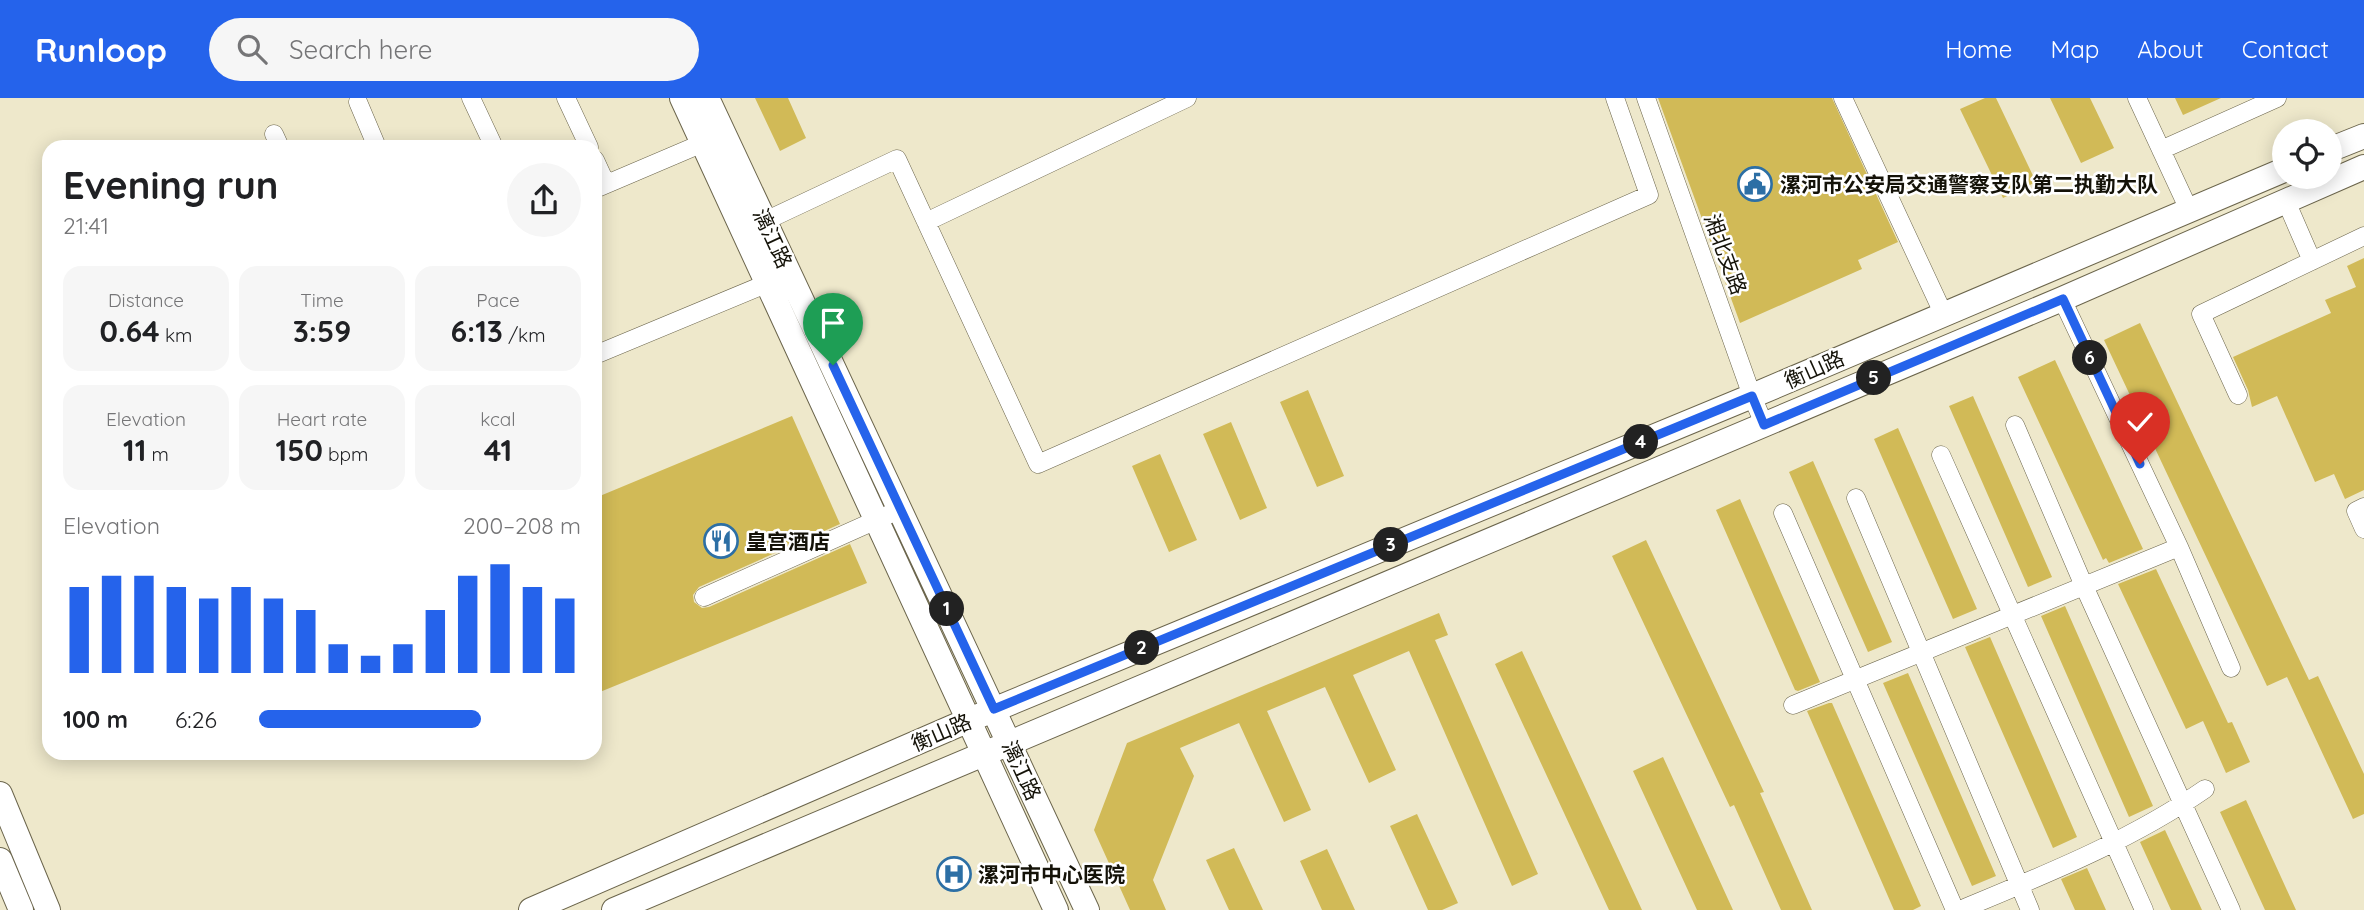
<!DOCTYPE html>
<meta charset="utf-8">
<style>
body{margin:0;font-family:Quicksand,"Noto Sans SC",sans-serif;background:#f6f6f6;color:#202124;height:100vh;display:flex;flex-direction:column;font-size:26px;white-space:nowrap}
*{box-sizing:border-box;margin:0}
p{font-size:23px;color:#757577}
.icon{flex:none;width:38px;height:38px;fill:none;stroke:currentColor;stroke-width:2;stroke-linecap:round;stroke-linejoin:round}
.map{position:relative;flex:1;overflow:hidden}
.panel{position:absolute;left:42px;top:42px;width:560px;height:620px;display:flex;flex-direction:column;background:#fff;border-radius:21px;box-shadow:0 4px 18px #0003}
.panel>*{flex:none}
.tools{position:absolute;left:2272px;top:21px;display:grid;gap:14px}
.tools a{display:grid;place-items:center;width:70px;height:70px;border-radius:50%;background:#fff;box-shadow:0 4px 18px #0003;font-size:35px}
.pin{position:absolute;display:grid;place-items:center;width:60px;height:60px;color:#fff;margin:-72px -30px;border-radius:50% 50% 50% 0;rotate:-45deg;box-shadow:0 0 7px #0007}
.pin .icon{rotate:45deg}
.km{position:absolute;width:35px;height:35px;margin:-18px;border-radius:50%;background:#222;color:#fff;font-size:19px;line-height:35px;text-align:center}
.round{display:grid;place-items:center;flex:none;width:74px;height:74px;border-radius:37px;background:#f6f6f6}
.overview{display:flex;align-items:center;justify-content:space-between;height:119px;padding:0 21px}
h1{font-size:38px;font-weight:800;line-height:52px}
.metrics{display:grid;grid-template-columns:repeat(3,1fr);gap:10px;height:119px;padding:7px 21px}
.metrics div{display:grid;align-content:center;border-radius:18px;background:#f6f6f6;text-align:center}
.metrics b{font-size:30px;font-weight:800}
.metrics small{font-size:19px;font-weight:400}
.metrics p{font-size:19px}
.chart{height:196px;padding:14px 21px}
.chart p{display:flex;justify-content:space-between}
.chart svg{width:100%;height:126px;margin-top:7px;stroke:#2563eb;stroke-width:6}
ul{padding:0 21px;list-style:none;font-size:23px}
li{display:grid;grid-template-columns:112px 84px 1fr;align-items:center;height:52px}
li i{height:18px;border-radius:9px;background:#2563eb}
header{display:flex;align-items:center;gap:42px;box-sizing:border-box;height:98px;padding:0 35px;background:#2563eb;color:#fff}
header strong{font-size:33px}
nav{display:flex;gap:38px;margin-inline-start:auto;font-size:24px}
.search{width:490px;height:63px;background:#f6f6f6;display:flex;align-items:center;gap:18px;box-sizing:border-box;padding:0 24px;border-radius:38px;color:#757577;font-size:26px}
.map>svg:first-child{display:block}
.building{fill:#d1ba57}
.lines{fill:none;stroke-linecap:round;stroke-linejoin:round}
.street-casing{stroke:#6b654c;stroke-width:19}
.secondary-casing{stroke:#6b654c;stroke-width:26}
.street{stroke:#fff;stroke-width:18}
.secondary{stroke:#fff;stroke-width:24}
.route-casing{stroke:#fff;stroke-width:14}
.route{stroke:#2563eb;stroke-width:9}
.labels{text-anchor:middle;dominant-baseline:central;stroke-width:5;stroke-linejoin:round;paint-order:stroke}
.poi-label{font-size:21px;font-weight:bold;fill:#141208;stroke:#fff;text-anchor:start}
.street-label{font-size:21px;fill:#141208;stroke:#fff}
</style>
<header>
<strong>Runloop</strong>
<div class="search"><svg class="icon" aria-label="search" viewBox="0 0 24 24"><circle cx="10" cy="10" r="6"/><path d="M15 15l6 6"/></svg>Search here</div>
<nav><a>Home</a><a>Map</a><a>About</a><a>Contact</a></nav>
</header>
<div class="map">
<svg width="2364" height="812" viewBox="0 0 2364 812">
<rect width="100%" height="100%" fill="#eee8cb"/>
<!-- building -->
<path class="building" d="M755,0H788L806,40L780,53Z
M1658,0H1832L1898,144L1858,162L1862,171L1740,225Z
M1985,0H1996L2036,84L2003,100L1960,11Z
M2050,0H2090L2114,50L2081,65Z
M2175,0H2221L2183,17Z
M2364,160V392L2345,401L2334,376L2315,384L2277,298L2252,309L2248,292L2233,259L2331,215L2325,202L2356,189L2347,168Z
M2140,225L2309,582L2318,578L2364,676V716L2353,721L2287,579L2267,588L2104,242Z
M2055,262L2143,451L2109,465L2106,460L2103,462L2018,279Z
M1308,292L1344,378L1317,389L1280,304Z
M1973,298L2052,479L2028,489L1949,308Z
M792,318L840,426L699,489L693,497L694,504L702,510L709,509L850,446L867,485L595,596V400Z
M1231,324L1267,410L1240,422L1203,336Z
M1898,330L1977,511L1953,521L1874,341Z
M1160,356L1197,442L1169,454L1132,368Z
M1813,363L1892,544L1868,554L1789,374Z
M1740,401L1820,584L1798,593L1795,592L1716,412Z
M1646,442L1764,694L1760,695L1812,812H1781L1734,707L1730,709L1612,458Z
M2156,471L2228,625L2232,624L2250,664L2226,675L2203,623L2186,631L2118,486Z
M2065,508L2153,708L2129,719L2041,518Z
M1439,515L1448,537L1435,542L1538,776L1512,788L1409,553L1353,577L1396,672L1369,685L1325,589L1267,613L1311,712L1284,724L1239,625L1180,650L1194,678L1153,782L1166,812H1130L1094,732L1127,645Z
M1990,539L2077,739L2053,750L1965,549Z
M1522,553L1642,812H1609L1495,566Z
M1908,575L1996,778L1972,788L1883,585Z
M1829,605H1832L1921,808L1913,812H1894L1807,613Z
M1663,659L1733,812H1697L1633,673Z
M2246,702L2296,812H2265L2220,714Z
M1417,716L1458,805L1442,812H1428L1390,728Z
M2165,732L2202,812H2171L2140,744Z
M1234,750L1263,812H1229L1206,762Z
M1327,751L1355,812H1322L1300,763Z
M2087,770L2106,812H2075L2061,781Z"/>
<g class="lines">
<!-- street casing -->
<g class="street-casing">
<path id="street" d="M471,0L494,49
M566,0L589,49
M1646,0L1752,298L1764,326
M1843,0L1943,215
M2137,0L2189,112
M358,4L377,49
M274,36L280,49
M2161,52L2277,0
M595,62L606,86
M595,91L703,45
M2286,103L2312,163
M765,123L897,61L1038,366L1649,97L1615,0
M926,124L1187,0
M595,257L768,185
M2238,297L2201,216L2364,138
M2015,327L2084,488L2231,812
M1941,357L2144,812
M1856,400L2030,812
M2364,409L2356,413L2364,431
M1783,415L1955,812
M2179,449L2231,570
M704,499L901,411
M1793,607L2179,449L2062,201
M1960,812C2044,777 2130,743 2205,691"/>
</g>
<!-- secondary casing -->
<g class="secondary-casing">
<path id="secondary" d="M682,0L1056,812
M707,0L1087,812
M2329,52L2364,38
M0,696L48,812
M0,762L21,812
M531,812L969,622L1752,298L2284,72
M614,812L2062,201L2364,69"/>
</g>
<!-- street -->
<use href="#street" class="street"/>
<!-- secondary -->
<use href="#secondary" class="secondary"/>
</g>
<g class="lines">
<!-- route casing -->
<g class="route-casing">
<path id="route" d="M833,267L994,611L1752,298L1764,327L2063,201L2140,366"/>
</g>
<!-- route -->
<use href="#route" class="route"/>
</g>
<!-- icons -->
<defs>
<g id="civic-ring" transform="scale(1.75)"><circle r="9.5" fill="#fff" stroke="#2c6fa5" stroke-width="1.5"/><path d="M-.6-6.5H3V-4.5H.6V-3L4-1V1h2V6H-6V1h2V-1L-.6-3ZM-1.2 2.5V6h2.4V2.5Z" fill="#2c6fa5"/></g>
<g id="restaurant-ring" transform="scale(1.75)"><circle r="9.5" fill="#fff" stroke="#2c6fa5" stroke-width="1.5"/><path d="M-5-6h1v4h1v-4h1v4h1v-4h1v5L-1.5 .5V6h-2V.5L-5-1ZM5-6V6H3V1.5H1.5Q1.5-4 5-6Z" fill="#2c6fa5"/></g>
<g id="hospital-ring" transform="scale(1.75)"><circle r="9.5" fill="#fff" stroke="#2c6fa5" stroke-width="1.5"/><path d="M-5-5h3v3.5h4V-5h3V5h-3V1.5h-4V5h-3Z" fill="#2c6fa5"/></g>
</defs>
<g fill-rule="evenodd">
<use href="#civic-ring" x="1755" y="86"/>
<use href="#restaurant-ring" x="721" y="443"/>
<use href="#hospital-ring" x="954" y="776"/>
</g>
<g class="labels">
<!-- poi labels -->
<g class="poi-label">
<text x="1780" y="86">漯河市公安局交通警察支队第二执勤大队</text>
<text x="746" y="443">皇宫酒店</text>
<text x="978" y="776">漯河市中心医院</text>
</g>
<!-- street labels -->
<g class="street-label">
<text transform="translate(773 140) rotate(65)">漓江路</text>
<text transform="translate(1726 156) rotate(70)">湘北支路</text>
<text transform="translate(1814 271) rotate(-24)">衡山路</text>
<text transform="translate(941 634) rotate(-23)">衡山路</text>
<text transform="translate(1022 672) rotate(65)">漓江路</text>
</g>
</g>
</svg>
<div class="tools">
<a><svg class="icon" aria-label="locate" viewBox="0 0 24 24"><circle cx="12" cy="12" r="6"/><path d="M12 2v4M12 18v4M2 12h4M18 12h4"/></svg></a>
</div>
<div class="pin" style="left:833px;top:267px;background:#1e9e55"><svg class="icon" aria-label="arrive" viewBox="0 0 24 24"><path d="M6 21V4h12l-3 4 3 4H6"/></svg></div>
<div class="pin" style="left:2140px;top:366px;background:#d93025"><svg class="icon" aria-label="check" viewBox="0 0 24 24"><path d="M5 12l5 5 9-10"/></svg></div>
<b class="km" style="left:947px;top:511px">1</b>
<b class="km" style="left:1142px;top:550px">2</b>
<b class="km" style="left:1391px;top:447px">3</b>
<b class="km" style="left:1641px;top:344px">4</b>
<b class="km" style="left:1874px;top:280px">5</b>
<b class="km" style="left:2090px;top:260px">6</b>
<section class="panel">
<div class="overview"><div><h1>Evening run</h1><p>21:41</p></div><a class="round"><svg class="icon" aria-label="share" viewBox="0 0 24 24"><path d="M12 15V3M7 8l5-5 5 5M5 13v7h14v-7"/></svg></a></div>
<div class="metrics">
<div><p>Distance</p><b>0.64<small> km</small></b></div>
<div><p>Time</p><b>3:59</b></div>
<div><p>Pace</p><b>6:13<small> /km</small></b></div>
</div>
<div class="metrics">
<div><p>Elevation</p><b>11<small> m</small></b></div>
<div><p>Heart rate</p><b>150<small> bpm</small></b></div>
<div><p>kcal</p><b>41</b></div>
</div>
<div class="chart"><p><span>Elevation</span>200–208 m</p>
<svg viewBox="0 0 160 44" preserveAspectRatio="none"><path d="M5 44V14M15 44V10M25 44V10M35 44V14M45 44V18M55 44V14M65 44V18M75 44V22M85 44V34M95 44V38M105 44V34M115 44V22M125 44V10M135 44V6M145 44V14M155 44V18"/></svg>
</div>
<ul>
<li><b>100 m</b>6:26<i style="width:69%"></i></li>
</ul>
</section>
</div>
